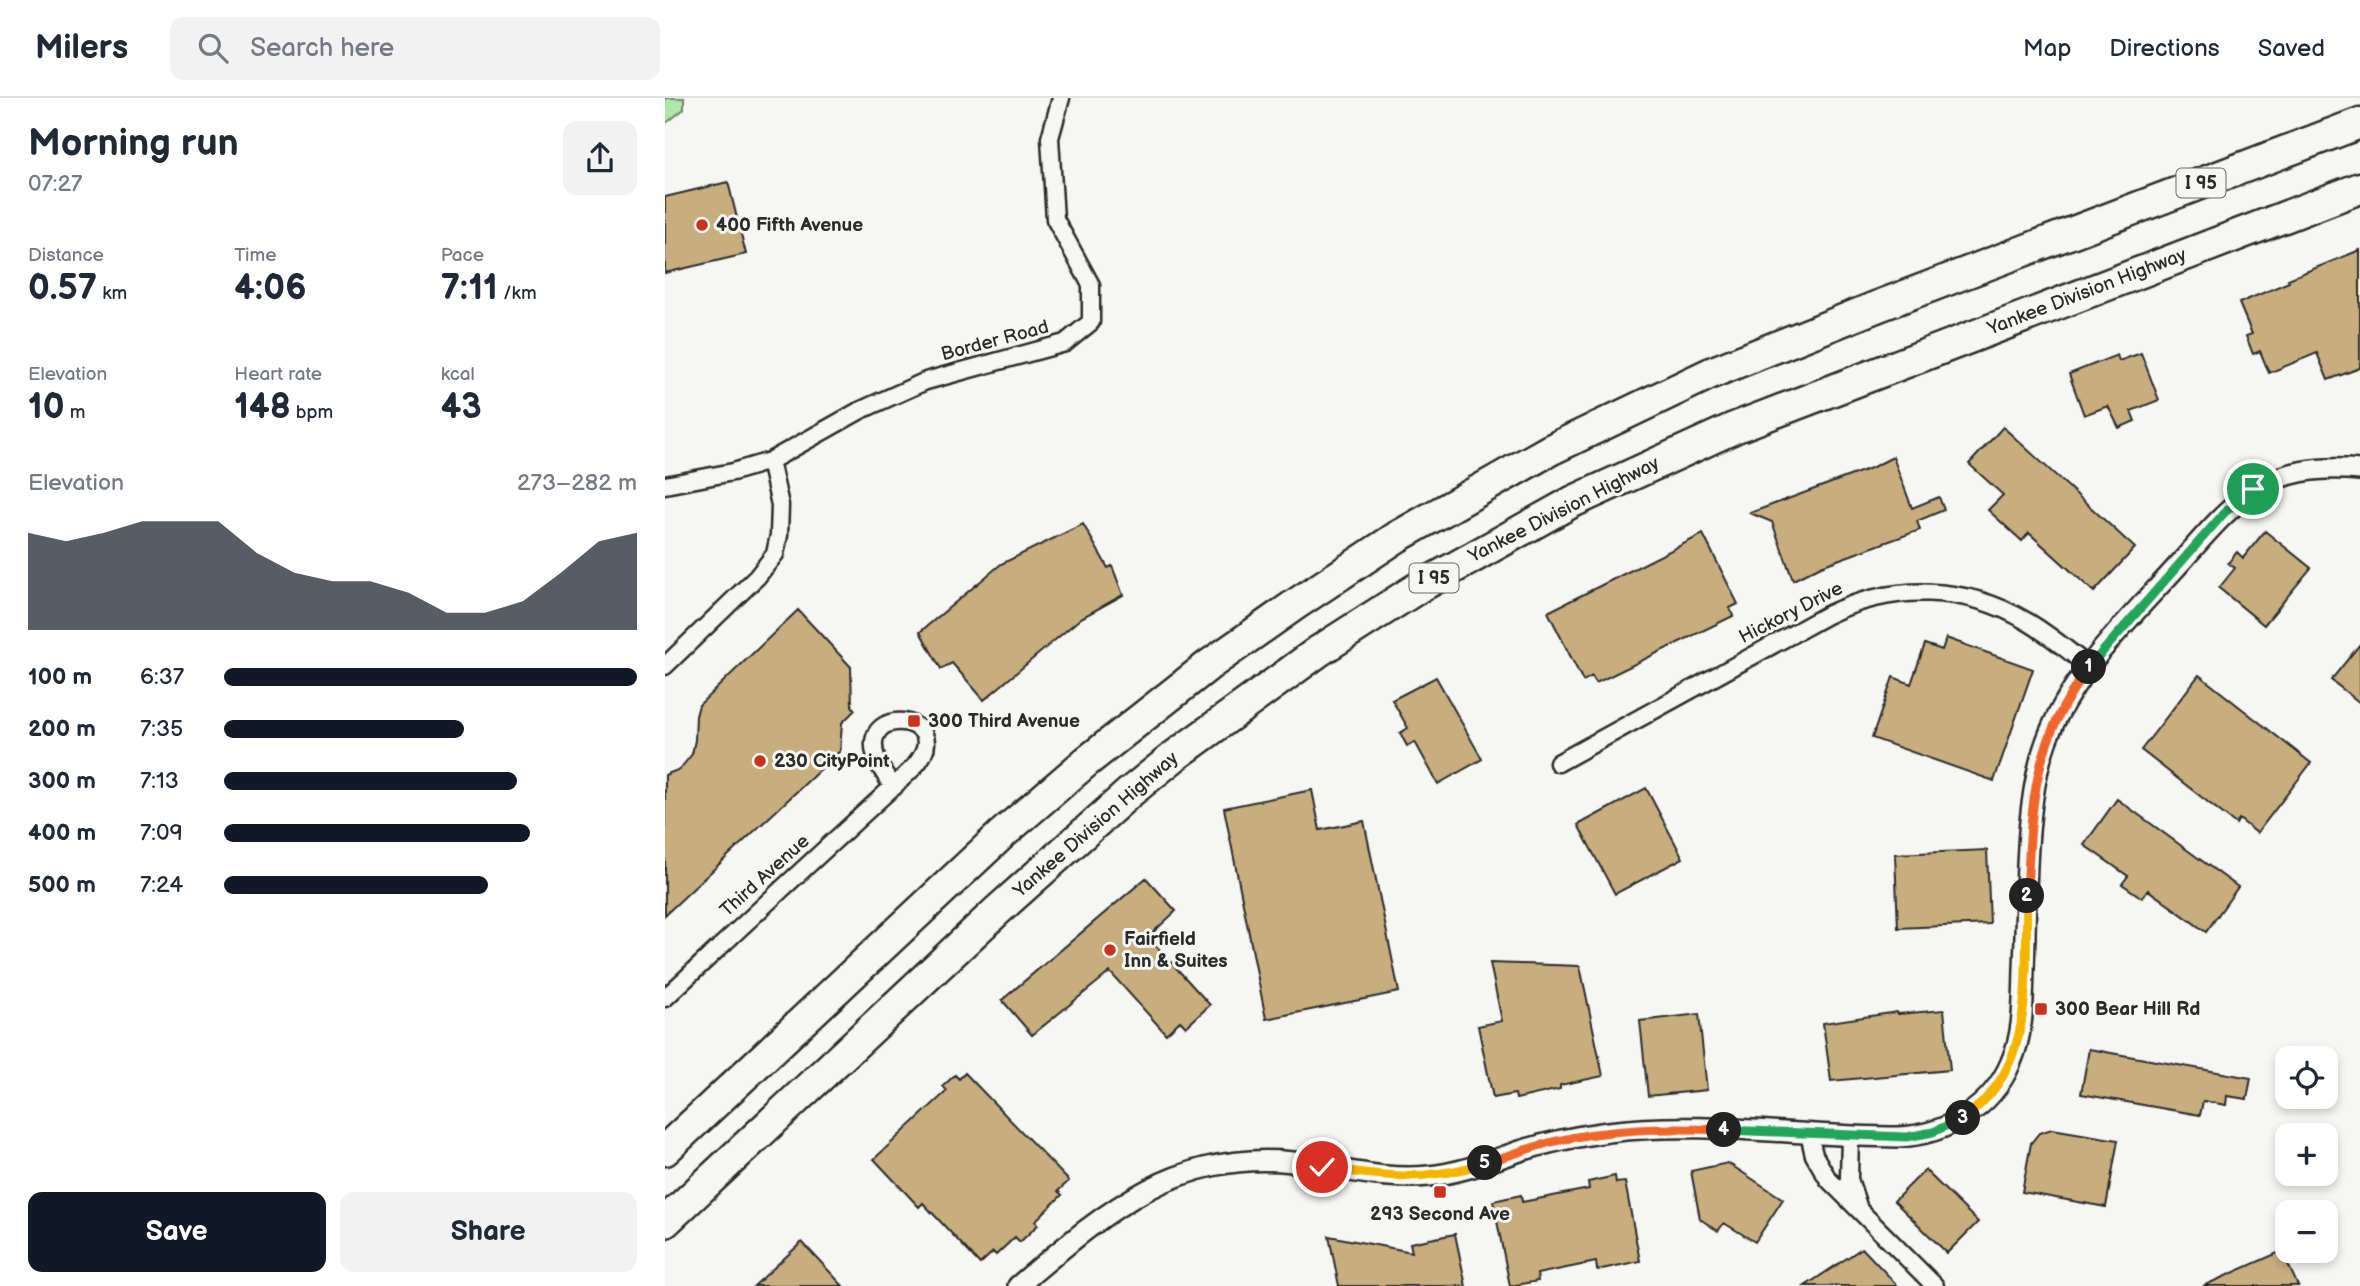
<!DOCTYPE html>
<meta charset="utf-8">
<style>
body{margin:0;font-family:"Balsamiq Sans",sans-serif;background:#f2f2f3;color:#1f2937;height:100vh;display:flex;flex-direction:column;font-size:26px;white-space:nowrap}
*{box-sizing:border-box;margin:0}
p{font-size:23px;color:#747a83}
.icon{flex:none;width:38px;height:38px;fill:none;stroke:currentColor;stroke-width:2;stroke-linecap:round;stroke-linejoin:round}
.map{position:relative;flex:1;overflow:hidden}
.drawer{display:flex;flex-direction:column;background:#fff;width:665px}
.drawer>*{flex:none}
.tools{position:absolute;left:1610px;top:948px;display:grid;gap:14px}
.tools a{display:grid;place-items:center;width:63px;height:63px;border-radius:14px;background:#fff;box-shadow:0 4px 10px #0003;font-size:35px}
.pin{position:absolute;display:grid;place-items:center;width:60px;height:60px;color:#fff;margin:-30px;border:4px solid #fff;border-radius:50%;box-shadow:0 2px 7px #0007}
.km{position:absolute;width:35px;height:35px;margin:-18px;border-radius:50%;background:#222;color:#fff;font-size:19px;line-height:35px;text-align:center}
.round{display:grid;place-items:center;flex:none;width:74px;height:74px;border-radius:14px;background:#f2f2f3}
.summary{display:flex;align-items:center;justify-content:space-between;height:119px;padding:0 28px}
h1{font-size:38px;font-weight:800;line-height:52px}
.stats{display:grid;grid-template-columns:repeat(3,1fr);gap:10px;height:119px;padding:7px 28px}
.stats div{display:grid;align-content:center}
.stats b{font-size:35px;font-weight:800}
.stats small{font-size:19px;font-weight:400}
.stats p{font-size:19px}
.chart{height:196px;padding:14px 28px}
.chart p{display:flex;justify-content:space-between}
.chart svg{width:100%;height:126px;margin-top:7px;fill:#111827;opacity:.7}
.button{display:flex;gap:14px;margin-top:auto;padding:14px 28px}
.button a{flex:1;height:80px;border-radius:14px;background:#111827;color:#fff;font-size:28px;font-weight:800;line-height:80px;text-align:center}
.button a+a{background:#f2f2f3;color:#1f2937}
ul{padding:0 28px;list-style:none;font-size:23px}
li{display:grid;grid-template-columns:112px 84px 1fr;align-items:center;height:52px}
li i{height:18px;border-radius:9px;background:#111827}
header{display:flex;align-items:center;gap:42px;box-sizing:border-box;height:98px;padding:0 35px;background:#fff;border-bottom:2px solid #e0e1e3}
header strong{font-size:33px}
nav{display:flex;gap:38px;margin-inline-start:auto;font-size:24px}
.search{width:490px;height:63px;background:#f2f2f3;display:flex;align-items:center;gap:18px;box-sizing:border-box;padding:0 24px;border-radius:14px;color:#747a83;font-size:26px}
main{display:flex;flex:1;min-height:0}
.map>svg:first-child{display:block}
.green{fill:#afe7aa;stroke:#6d896a;stroke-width:2}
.building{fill:#c8ae7f;stroke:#2b2b2b;stroke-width:2}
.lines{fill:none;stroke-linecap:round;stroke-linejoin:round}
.minor-casing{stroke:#2b2b2b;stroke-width:21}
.tertiary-casing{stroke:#2b2b2b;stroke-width:24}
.motorway-casing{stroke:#2b2b2b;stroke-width:35}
.minor{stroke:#f6f6f2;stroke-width:16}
.tertiary{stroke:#f6f6f2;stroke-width:19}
.motorway{stroke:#f6f6f2;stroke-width:30}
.split-1-casing{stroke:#fff;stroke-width:14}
.split-2-casing{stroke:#fff;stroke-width:14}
.split-3-casing{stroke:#fff;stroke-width:14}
.split-4-casing{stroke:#fff;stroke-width:14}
.split-5-casing{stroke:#fff;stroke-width:14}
.split-6-casing{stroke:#fff;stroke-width:14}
.split-1{stroke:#22a559;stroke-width:9}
.split-2{stroke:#f0652b;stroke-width:9}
.split-3{stroke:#f5b400;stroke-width:9}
.split-4{stroke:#22a559;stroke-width:9}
.split-5{stroke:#f0652b;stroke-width:9}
.split-6{stroke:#f5b400;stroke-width:9}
.poi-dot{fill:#c8321e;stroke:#f6f6f2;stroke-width:2.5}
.labels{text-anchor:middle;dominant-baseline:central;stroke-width:6;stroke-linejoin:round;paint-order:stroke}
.shield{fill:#f6f6f2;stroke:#686867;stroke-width:2}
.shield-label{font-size:18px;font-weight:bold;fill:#2b2b2b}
.poi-label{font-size:19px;font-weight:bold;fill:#2b2b2b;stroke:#f6f6f2;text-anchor:start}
.street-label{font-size:19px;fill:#2b2b2b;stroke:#f6f6f2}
</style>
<header>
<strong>Milers</strong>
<div class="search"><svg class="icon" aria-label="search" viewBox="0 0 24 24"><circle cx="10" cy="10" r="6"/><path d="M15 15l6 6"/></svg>Search here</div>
<nav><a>Map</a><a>Directions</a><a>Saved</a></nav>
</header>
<main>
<section class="drawer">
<div class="summary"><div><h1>Morning run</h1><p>07:27</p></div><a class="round"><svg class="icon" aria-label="share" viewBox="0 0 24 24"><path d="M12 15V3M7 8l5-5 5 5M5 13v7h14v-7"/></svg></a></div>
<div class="stats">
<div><p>Distance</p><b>0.57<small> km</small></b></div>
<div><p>Time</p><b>4:06</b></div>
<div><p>Pace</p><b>7:11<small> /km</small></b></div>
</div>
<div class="stats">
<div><p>Elevation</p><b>10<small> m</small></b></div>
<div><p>Heart rate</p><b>148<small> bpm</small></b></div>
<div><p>kcal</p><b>43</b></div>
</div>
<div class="chart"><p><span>Elevation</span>273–282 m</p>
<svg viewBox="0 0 160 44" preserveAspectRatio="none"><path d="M0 44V10L10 13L20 10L30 6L40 6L50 6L60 17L70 24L80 27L90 27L100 31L110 38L120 38L130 34L140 24L150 13L160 10V44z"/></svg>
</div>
<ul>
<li><b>100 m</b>6:37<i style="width:100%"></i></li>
<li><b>200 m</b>7:35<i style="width:58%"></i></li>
<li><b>300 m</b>7:13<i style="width:71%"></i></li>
<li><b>400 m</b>7:09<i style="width:74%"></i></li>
<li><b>500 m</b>7:24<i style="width:64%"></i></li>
</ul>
<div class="button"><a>Save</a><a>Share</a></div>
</section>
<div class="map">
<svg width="1695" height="1188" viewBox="0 0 1695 1188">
<rect width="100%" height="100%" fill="#f6f6f2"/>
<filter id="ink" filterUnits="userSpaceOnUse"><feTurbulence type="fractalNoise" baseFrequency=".0143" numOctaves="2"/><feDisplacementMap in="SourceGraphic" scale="14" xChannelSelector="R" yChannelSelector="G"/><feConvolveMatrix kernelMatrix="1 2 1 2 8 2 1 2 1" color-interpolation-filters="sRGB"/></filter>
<g filter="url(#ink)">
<!-- green -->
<path class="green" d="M0,0H19V11L0,26Z"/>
<!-- building -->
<path class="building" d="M63,84L81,156L0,175V99Z
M1695,152V270L1663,282L1652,255L1604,275L1595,253L1588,256L1581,238L1587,236L1574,205L1624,184L1623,181Z
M1476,255L1494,302L1466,313L1470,323L1454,330L1443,308L1419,317L1404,276L1452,257L1454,263Z
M1338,329L1470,450L1429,494L1364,435L1357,443L1323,412L1338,397L1304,366Z
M1228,359L1247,410L1274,399L1279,412L1252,423L1255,432L1156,468L1128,482L1107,424L1085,415L1206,370Z
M418,426L443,470L447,468L458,497L416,520L319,602L287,565L276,571L255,534L336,466Z
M1600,433L1646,470L1599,527L1554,490L1570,470L1563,465L1572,454L1578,460Z
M1038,436L1073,506L1065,510L1068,518L931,585L927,578L918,583L883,514Z
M133,512L186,569L187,608L190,612L177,625L175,653L0,817V677L15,671L27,656L30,642L31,618L34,607Z
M1281,540L1368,571L1329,683L1207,640L1228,579L1246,586L1260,546L1277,552Z
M1695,546V605L1666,582Z
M1534,577L1646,665L1592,735L1574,721L1571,726L1476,652Z
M771,579L817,661L773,686L750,644L742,648L735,635L743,630L727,602Z
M981,690L1018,760L950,796L913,727Z
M647,692L655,732L699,723L734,894L601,921L559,710Z
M1452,701L1573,789L1541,834L1483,792L1477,800L1457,786L1463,778L1419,747Z
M1322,752L1325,826L1233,830L1230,756Z
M481,780L511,813L483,839L545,907L521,929L515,923L501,936L445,874L367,937L337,902Z
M825,865L915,868L938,978L895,987V991L851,1001L850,996L828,1000L813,928L837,923Z
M1279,912L1285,972L1166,983L1158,925L1232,914L1233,916Z
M1034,916L1042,992L983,998L975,923Z
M1424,951L1586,980L1582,1001L1562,998L1561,1007L1538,1003L1535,1017L1416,996Z
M300,975L404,1083L393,1093L397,1097L370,1123L373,1127L355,1144L350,1139L331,1157L328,1154L315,1166L258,1105L254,1109L209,1061L282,993L278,988L290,977L294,981Z
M1387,1031L1453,1042L1441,1109L1357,1094L1366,1045L1374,1035Z
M1063,1065L1118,1101L1090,1144L1059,1125L1053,1133L1035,1121L1026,1073Z
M1260,1072L1313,1124L1282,1155L1229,1103Z
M950,1078L951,1085L960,1084L975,1163L932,1172L931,1164L872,1176L873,1183L845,1188L828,1103L856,1097L857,1104L924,1091L923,1084Z
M790,1136L801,1188H674L664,1138L747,1154L745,1145Z
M137,1144L178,1188H89Z
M1197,1150L1233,1188H1140Z
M1617,1153L1633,1188H1538Z"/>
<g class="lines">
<!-- minor casing -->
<g class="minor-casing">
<path id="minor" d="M0,387L68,374L105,363L194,313L261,283L400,245L426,224V187L390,121L385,40L396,0
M0,568L92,479L110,456L114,437L115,407L105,363
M893,665L1162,517C1227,486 1300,486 1363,524C1385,537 1404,553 1424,569
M0,900C81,824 162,749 244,674C310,611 156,598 229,689
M1144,1036L1149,1057L1163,1081L1270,1188
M1185,1038L1184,1081L1193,1108"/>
</g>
<!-- tertiary casing -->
<g class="tertiary-casing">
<path id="tertiary" d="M353,1188C438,1116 508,1052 628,1064C674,1069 717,1083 764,1078C796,1075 825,1063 855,1053C884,1044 913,1038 943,1034C1039,1022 1137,1039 1233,1039C1281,1037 1327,1010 1346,964C1359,935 1358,901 1359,870C1362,802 1358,708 1381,644C1407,573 1468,518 1517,463C1574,398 1603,364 1695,372"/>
</g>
<!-- motorway casing -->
<g class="motorway-casing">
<path id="motorway" d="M0,1052L336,737L421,664L544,567L631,506L732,439L885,352L1046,275L1211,209L1695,25
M0,1124L332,813L464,695L511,657L654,553L751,491L907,404L1069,330L1695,90"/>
</g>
<!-- minor -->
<use href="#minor" class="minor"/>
<!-- tertiary -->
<use href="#tertiary" class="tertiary"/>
<!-- motorway -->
<use href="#motorway" class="motorway"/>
</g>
</g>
<g class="lines" filter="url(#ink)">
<!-- split-1 casing -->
<g class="split-1-casing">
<path id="split-1" d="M1424,569L1560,414L1588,391"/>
</g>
<!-- split-2 casing -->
<g class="split-2-casing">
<path id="split-2" d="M1362,798C1366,708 1367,644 1424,569"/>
</g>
<!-- split-3 casing -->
<g class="split-3-casing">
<path id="split-3" d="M1298,1020C1373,971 1359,877 1362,798"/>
</g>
<!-- split-4 casing -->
<g class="split-4-casing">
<path id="split-4" d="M1059,1032L1242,1039L1268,1034L1298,1020"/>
</g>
<!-- split-5 casing -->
<g class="split-5-casing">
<path id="split-5" d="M820,1065C843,1058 864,1050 887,1044C944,1030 1001,1030 1059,1032"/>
</g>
<!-- split-6 casing -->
<g class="split-6-casing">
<path id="split-6" d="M657,1069C717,1079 762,1084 820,1065"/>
</g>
<!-- split-1 -->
<use href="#split-1" class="split-1"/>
<!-- split-2 -->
<use href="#split-2" class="split-2"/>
<!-- split-3 -->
<use href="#split-3" class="split-3"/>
<!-- split-4 -->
<use href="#split-4" class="split-4"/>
<!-- split-5 -->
<use href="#split-5" class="split-5"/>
<!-- split-6 -->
<use href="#split-6" class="split-6"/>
</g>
<!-- markers -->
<g class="poi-dot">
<circle cx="37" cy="127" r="7"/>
<rect x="242" y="616" width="14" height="14" rx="3.5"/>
<circle cx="95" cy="663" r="7"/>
<circle cx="445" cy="852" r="7"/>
<rect x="1369" y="904" width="14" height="14" rx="3.5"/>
<rect x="768" y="1087" width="14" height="14" rx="3.5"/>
</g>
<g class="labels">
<!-- shield labels -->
<g class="shield">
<rect x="1511.5" y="70.5" width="49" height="29" rx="5"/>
<rect x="744.5" y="465.5" width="49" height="29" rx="5"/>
</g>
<g class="shield-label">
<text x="1536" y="85">I 95</text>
<text x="769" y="480">I 95</text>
</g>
<!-- poi labels -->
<g class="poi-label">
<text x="51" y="127">400 Fifth Avenue</text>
<text x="263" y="623">300 Third Avenue</text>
<text x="109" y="663">230 CityPoint</text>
<text x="459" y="841">Fairfield<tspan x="459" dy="22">Inn &amp; Suites</tspan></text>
<text x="1390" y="911">300 Bear Hill Rd</text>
<text x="775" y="1116" text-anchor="middle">293 Second Ave</text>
</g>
<!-- street labels -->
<g class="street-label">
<text transform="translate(1422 194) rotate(-21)">Yankee Division Highway</text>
<text transform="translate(330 243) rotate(-15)">Border Road</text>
<text transform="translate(899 412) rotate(-27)">Yankee Division Highway</text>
<text transform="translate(1126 515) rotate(-27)">Hickory Drive</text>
<text transform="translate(431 727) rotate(-41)">Yankee Division Highway</text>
<text transform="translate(100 778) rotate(-42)">Third Avenue</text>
</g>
</g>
</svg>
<div class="tools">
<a><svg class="icon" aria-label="locate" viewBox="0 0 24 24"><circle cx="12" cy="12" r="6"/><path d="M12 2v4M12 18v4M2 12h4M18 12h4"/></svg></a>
<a>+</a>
<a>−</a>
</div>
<div class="pin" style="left:1588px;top:391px;background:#1e9e55"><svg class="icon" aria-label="arrive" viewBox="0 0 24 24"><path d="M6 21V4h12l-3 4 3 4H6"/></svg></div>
<div class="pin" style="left:657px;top:1069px;background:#d93025"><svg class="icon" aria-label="check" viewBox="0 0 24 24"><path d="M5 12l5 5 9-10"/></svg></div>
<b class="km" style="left:1424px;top:569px">1</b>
<b class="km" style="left:1362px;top:798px">2</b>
<b class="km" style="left:1298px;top:1020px">3</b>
<b class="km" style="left:1059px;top:1032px">4</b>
<b class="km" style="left:820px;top:1065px">5</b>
</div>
</main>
